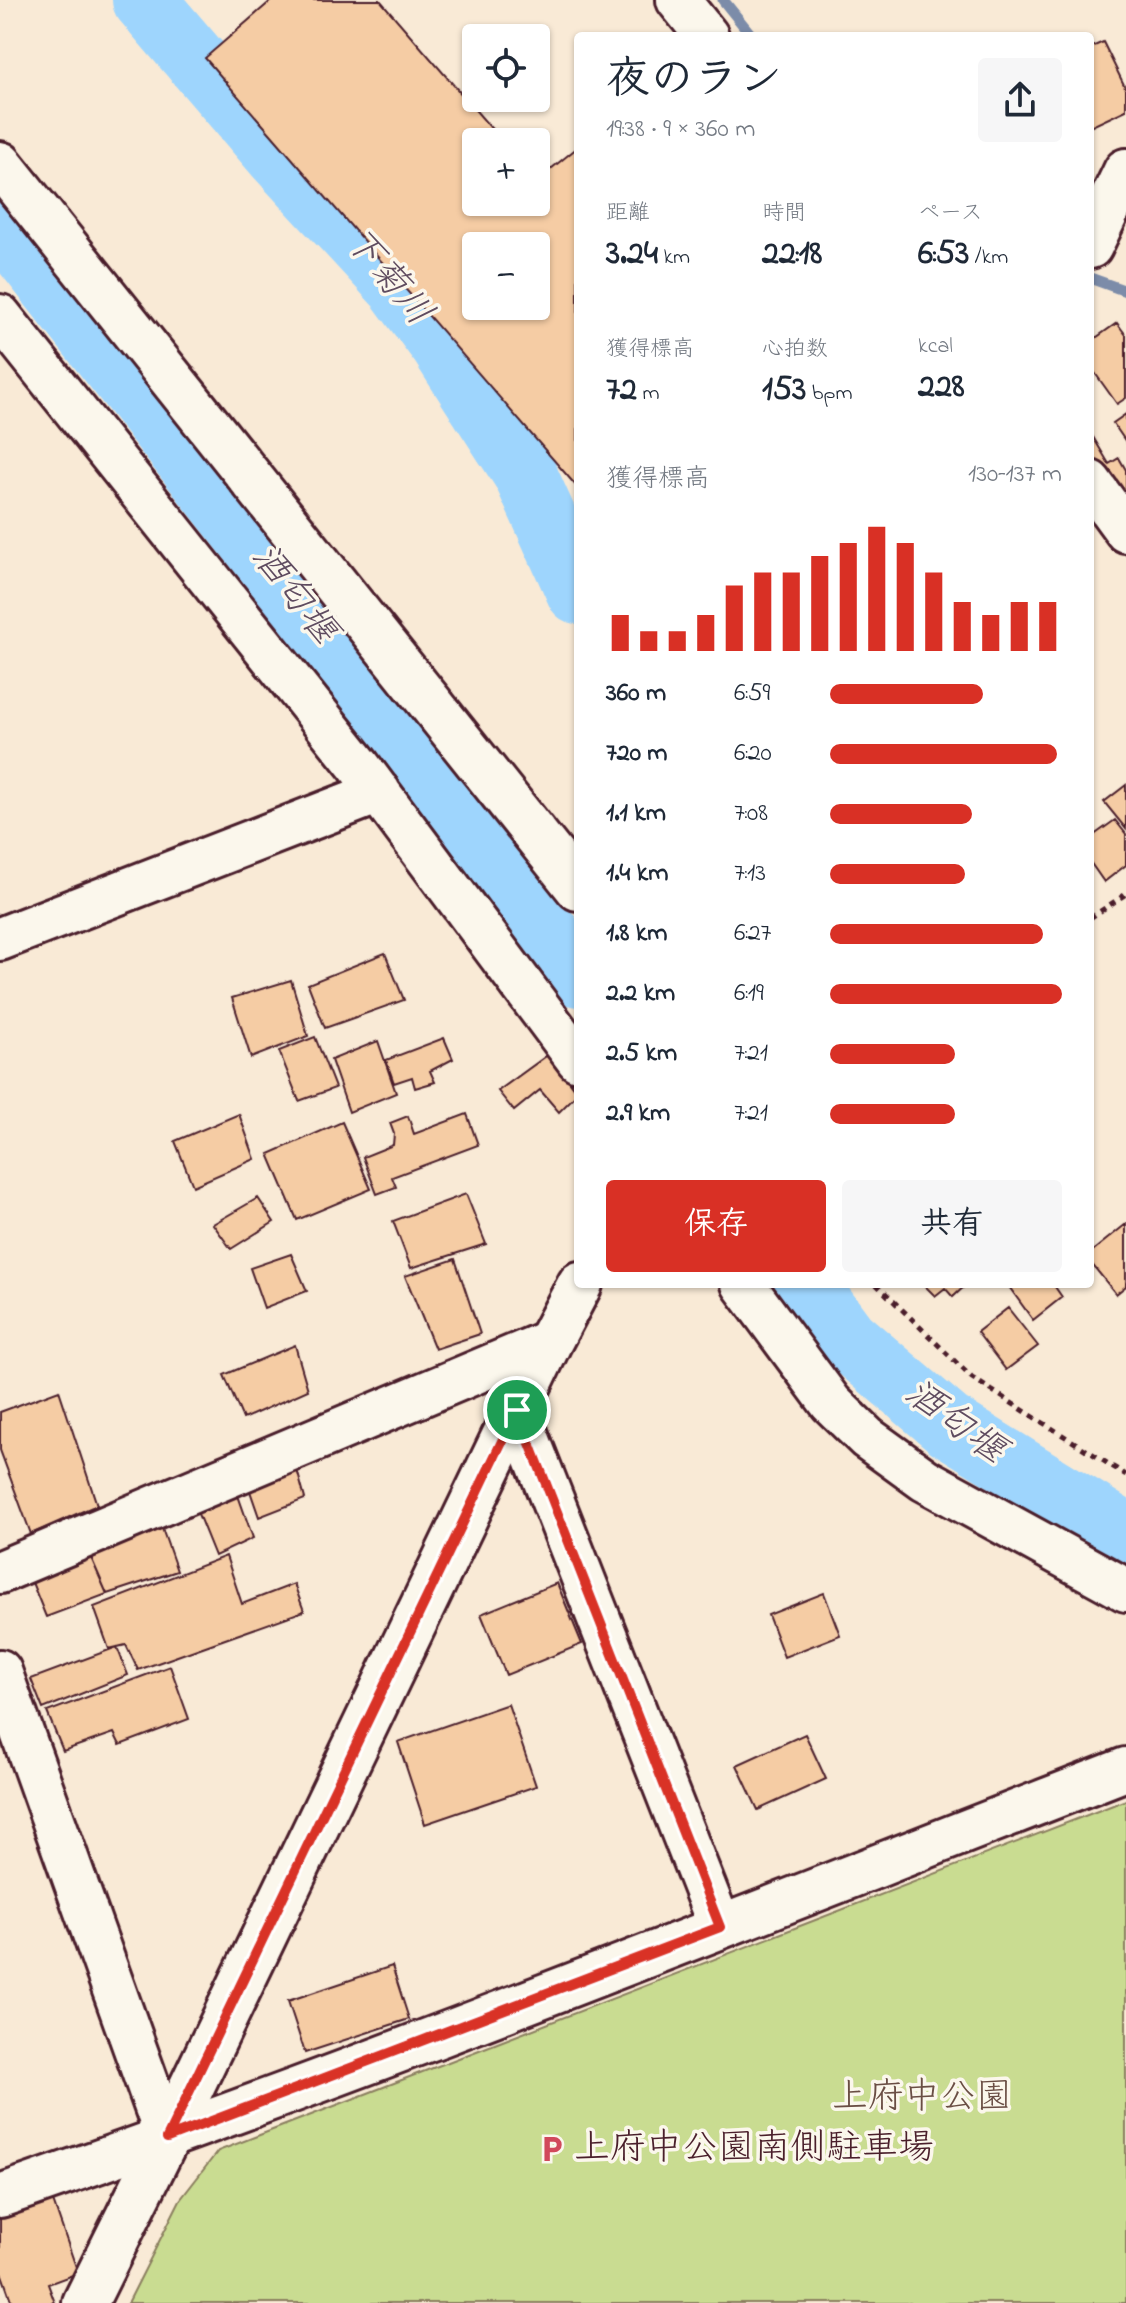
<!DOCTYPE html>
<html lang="ja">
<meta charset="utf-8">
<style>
body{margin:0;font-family:"Indie Flower","Klee One",sans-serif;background:#f6f6f7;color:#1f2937;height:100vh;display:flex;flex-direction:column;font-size:30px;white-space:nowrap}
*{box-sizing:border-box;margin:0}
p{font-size:26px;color:#747a83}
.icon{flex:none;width:44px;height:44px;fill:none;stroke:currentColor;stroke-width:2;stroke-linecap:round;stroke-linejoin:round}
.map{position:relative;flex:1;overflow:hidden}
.panel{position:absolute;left:574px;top:32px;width:520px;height:1256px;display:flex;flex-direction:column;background:#fff;border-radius:8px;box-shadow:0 2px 6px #0004}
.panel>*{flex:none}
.tools{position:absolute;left:462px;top:24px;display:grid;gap:16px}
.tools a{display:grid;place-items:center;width:88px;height:88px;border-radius:8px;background:#fff;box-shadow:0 2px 6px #0004;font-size:40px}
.pin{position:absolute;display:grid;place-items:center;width:68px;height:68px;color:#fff;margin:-34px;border:4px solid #fff;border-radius:50%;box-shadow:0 2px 8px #0007}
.round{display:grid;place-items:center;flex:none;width:84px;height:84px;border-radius:8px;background:#f6f6f7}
.headline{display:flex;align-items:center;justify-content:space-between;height:136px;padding:0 32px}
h1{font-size:44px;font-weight:800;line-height:60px}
.stats{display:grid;grid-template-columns:repeat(3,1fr);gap:12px;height:136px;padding:8px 32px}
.stats div{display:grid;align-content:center}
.stats b{font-size:34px;font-weight:800}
.stats small{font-size:22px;font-weight:400}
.stats p{font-size:22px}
.chart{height:224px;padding:16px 32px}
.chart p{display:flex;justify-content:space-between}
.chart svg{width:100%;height:144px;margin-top:8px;stroke:#d93025;stroke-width:6}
.cta{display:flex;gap:16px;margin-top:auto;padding:16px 32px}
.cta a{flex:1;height:92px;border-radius:8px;background:#d93025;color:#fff;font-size:32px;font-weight:800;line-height:92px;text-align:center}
.cta a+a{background:#f6f6f7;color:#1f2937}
ul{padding:0 32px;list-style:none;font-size:26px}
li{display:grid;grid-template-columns:128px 96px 1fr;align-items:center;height:60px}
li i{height:20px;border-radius:10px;background:#d93025}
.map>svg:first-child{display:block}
.green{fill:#c9dc91;stroke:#8a7e5e;stroke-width:2}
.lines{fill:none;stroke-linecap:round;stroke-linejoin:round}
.stream{stroke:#7c8ca9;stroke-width:11}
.river{stroke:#9ed5fd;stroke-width:64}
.building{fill:#f5cca4;stroke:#4a1f2b;stroke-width:2;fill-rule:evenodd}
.minor-casing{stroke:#4a1f2b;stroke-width:48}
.tertiary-casing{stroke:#4a1f2b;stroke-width:50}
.path{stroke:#4a1f2b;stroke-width:5;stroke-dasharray:6 6;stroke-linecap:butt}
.minor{stroke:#fbf7ec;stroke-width:42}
.tertiary{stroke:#fbf7ec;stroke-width:44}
.route-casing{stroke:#fff;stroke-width:16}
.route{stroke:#d93025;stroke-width:10}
.labels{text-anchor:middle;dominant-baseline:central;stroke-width:7;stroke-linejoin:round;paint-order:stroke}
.park-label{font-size:36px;fill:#6a4e44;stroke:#fbf7ec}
.poi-label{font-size:36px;fill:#4a1f2b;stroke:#fbf7ec;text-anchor:start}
.water-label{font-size:38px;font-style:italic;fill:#5f4c60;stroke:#fbf7ec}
</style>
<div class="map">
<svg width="1126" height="2303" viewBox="0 0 1126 2303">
<rect width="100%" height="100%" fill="#f9ead6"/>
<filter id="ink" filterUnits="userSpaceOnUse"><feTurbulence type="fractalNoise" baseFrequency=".0125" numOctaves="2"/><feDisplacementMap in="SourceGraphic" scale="16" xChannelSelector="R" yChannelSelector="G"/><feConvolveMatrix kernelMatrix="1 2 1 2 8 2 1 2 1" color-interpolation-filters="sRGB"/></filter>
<g filter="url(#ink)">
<!-- green -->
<path class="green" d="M1126,1800V2303H128L180,2200L218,2151Z"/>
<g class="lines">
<!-- stream -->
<path class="stream" d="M723,0L752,36
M1090,278L1126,291"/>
<!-- river -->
<path class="river" d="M144,0L276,154L399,287L441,344L525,474L578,592
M0,221L393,722L578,975
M806,1284L846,1338L948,1425L1126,1535"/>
</g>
<!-- building -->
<path class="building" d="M272,0H380L503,142H476V202H536V181L578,147V488L205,58ZM476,246H536V306H476Z
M1103,42L1126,89V110L1090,127V48Z
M1117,323L1126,335V398L1117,404L1090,366V342Z
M1126,414V442L1113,423Z
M1093,437L1109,464L1119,458L1126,470V498L1090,462V439Z
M1126,785V829L1104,802Z
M1115,820L1126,834V865L1104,882L1090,862V838Z
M385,953L404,1000L325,1028L308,984Z
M291,980L308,1036L251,1058L232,998Z
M315,1037L335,1088L299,1101L279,1051Z
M444,1038L453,1059L430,1071L435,1082L415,1088L412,1077L394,1083L386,1060Z
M378,1041L396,1093L349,1112L331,1060Z
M549,1054L578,1093L559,1112L540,1090L514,1111L498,1091Z
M239,1114L255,1159L193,1186L175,1141Z
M467,1114L478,1145L392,1177L396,1187L377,1194L363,1157L393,1145L394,1134L390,1123L408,1116L414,1134Z
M342,1122L371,1189L297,1220L269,1154Z
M466,1194L486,1244L411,1268L393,1221Z
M258,1198L274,1222L231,1249L213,1224Z
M1126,1224V1286L1116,1294L1090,1262V1253Z
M291,1254L307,1291L264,1308L250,1268Z
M455,1259L480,1334L435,1349L405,1276Z
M923,1284H967L953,1297L945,1288L935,1296Z
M1007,1284H1053L1062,1297L1033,1320Z
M1008,1308L1038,1346L1006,1370L977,1332Z
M295,1345L308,1390L243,1419L224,1375Z
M59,1390L97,1505L31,1534L0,1450V1412Z
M296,1466L305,1499L259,1517L249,1488Z
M234,1484L253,1538L215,1556L194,1504Z
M158,1517L177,1571L107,1594L85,1544Z
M90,1555L107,1594L46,1617L31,1580Z
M226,1556L242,1604L294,1584L304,1611L138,1670L126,1645L109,1649L94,1607Z
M557,1583L582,1644L506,1675L481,1614Z
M824,1593L840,1635L784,1657L768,1615Z
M117,1647L128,1675L43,1709L31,1679Z
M170,1666L189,1719L120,1745L114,1733L63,1751L47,1712Z
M508,1704L536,1786L425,1824L398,1742Z
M805,1734L826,1779L758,1810L737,1765Z
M392,1966L409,2019L305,2053L288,2001Z
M51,2195L78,2273L48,2284L55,2303H12L0,2269V2213Z"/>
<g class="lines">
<!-- minor casing -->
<g class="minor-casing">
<path id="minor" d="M678,0L707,36
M0,316L359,766L578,1060
M1090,482L1126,531
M0,939L379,792
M743,1284L831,1403L867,1438L925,1480L1126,1590
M517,1410L720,1927
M0,1572L550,1341
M0,1671L167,2138
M0,2196C379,2065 752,1914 1126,1769"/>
</g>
<!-- tertiary casing -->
<g class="tertiary-casing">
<path id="tertiary" d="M0,164L578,888
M1090,246L1126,171
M85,2303L167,2138L550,1341L580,1284"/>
</g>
<!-- path -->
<path class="path" d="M1090,918L1126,894
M876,1284L972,1378L1126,1475"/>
<!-- minor -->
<use href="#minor" class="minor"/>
<!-- tertiary -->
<use href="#tertiary" class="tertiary"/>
</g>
</g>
<g class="lines" filter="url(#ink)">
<!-- route casing -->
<g class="route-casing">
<path id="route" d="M517,1410L720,1927L167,2138Z"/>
</g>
<!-- route -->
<use href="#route" class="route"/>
</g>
<!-- icons -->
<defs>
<g id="parking-bare" transform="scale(2.16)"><path d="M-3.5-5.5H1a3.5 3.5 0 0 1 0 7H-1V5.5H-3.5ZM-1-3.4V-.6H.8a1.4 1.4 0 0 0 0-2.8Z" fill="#d1495b" stroke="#fbf7ec" stroke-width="2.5" paint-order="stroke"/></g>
</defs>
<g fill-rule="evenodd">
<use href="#parking-bare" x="552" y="2149"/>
</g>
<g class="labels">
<!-- park labels -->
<g class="park-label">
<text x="922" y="2098">上府中公園</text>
</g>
<!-- poi labels -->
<g class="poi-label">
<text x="574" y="2149">上府中公園南側駐車場</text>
</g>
<!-- water labels -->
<g class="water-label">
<text transform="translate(387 278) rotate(50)">下菊川</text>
<text transform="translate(293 595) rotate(52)">酒匂堰</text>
<text transform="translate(954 1423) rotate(36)">酒匂堰</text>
</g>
</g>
</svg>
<div class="tools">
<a><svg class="icon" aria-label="locate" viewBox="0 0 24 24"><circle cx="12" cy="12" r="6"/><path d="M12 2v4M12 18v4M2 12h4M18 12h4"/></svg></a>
<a>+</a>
<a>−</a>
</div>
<div class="pin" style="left:517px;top:1410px;background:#1e9e55"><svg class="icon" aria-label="arrive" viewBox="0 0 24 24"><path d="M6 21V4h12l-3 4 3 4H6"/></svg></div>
<section class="panel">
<div class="headline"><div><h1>夜のラン</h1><p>19:38 · 9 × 360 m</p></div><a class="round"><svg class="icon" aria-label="share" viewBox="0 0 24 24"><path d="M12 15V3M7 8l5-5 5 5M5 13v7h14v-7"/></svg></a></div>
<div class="stats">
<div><p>距離</p><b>3.24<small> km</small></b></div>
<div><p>時間</p><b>22:18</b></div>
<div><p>ペース</p><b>6:53<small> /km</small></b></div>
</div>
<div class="stats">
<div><p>獲得標高</p><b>72<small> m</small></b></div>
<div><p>心拍数</p><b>153<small> bpm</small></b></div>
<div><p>kcal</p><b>228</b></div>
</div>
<div class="chart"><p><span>獲得標高</span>130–137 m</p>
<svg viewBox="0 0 160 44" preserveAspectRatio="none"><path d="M5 44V33M15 44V38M25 44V38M35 44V33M45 44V24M55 44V20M65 44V20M75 44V15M85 44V11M95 44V6M105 44V11M115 44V20M125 44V29M135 44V33M145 44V29M155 44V29"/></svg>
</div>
<ul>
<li><b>360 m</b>6:59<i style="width:66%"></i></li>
<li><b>720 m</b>6:20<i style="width:98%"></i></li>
<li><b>1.1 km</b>7:08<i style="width:61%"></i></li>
<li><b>1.4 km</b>7:13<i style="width:58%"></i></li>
<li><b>1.8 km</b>6:27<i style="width:92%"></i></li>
<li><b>2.2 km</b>6:19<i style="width:100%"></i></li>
<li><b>2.5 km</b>7:21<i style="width:54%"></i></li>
<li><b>2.9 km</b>7:21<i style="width:54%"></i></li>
</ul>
<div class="cta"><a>保存</a><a>共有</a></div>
</section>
</div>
